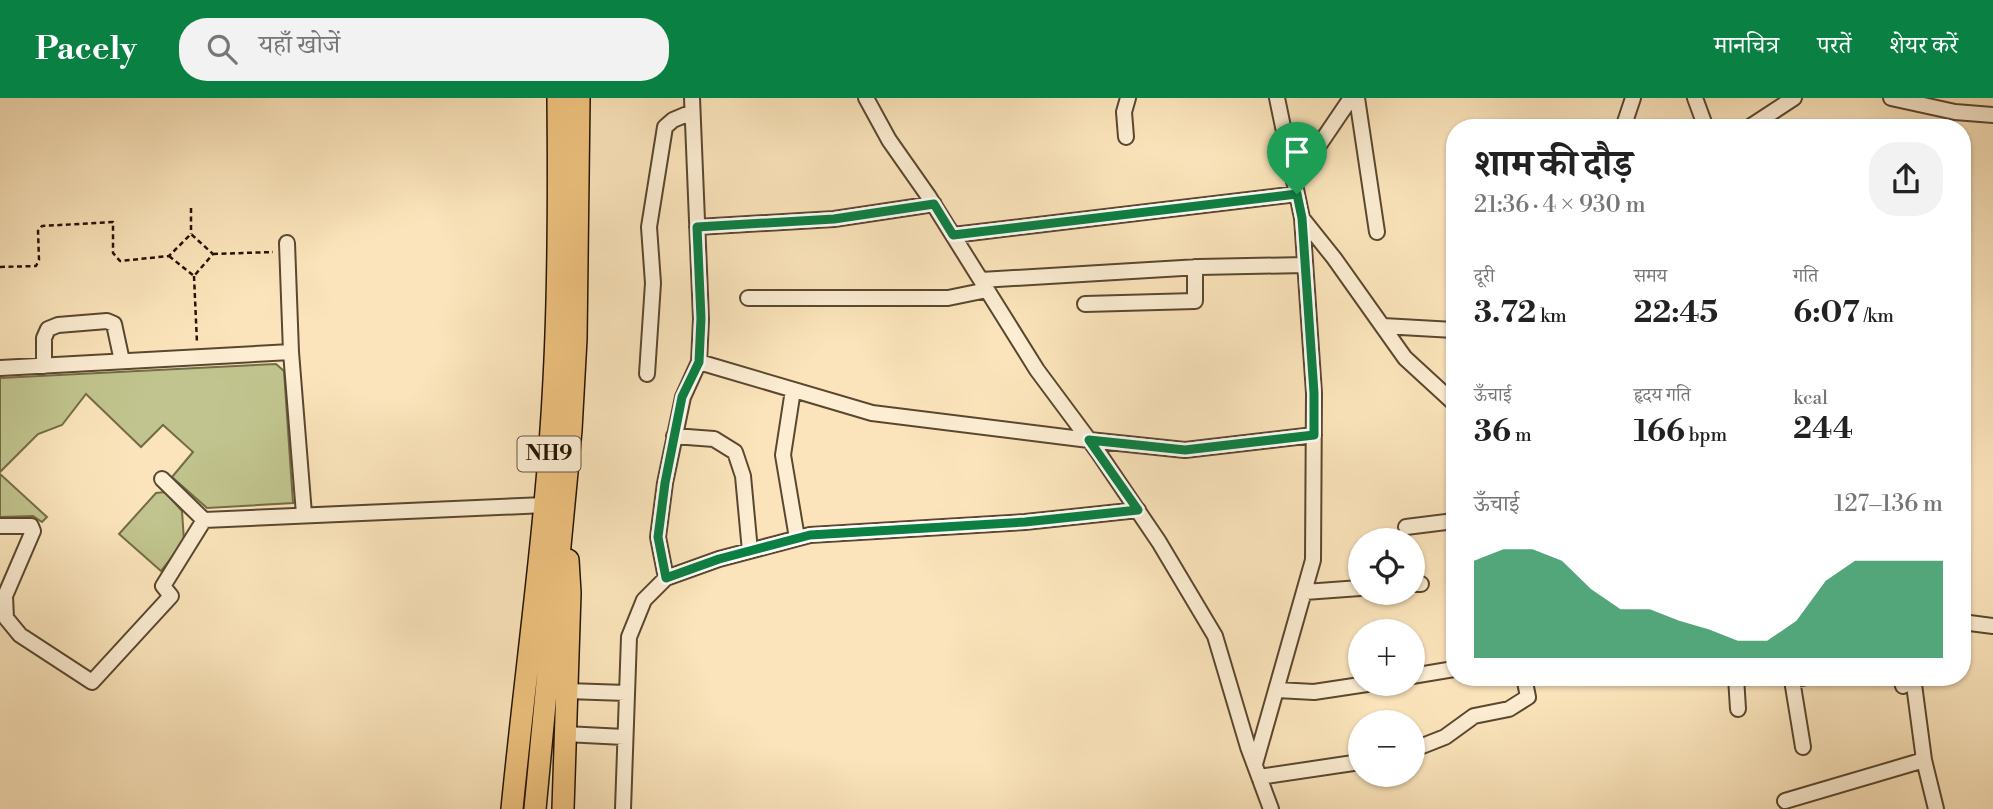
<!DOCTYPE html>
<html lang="hi">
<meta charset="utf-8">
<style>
body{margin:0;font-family:"Libre Bodoni","Noto Serif Devanagari",serif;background:#f2f2f2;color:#222;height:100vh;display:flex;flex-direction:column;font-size:26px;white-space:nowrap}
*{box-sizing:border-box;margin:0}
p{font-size:23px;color:#767676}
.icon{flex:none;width:38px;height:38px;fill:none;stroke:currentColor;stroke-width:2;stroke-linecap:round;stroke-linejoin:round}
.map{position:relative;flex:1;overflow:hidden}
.side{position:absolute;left:1446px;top:21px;width:525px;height:567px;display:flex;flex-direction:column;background:#fff;border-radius:28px;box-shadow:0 2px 5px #0004}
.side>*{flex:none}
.buttons{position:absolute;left:1348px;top:430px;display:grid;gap:14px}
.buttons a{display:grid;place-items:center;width:77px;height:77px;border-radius:50%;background:#fff;box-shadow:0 2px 5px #0004;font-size:35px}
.pin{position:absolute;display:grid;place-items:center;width:60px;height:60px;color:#fff;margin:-72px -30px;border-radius:50% 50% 50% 0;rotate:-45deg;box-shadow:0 0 7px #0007}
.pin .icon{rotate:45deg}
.round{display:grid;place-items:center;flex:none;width:74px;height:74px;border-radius:28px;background:#f2f2f2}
.overview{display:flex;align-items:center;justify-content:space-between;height:119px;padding:0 28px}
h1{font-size:38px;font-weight:700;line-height:52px}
.metrics{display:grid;grid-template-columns:repeat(3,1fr);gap:10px;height:119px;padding:7px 28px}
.metrics div{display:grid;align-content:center}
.metrics b{font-size:30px;font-weight:700}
.metrics small{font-size:19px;font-weight:400}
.metrics p{font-size:19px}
.chart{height:196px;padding:14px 28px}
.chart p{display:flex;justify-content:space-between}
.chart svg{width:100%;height:126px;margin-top:7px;fill:#0b8043;opacity:.7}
header{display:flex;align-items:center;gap:42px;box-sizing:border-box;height:98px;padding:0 35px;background:#0b8043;color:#fff}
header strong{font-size:33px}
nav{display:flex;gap:38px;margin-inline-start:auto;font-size:24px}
.search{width:490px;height:63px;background:#f2f2f2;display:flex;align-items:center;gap:18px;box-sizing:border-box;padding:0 24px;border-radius:28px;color:#767676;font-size:26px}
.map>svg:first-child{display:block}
.green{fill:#c1c48e;stroke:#736c47;stroke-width:2}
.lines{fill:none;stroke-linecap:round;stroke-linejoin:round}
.minor-casing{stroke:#5a472f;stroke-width:18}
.highway-casing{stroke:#251300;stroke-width:24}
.path{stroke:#251300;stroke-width:2.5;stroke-dasharray:5 3.5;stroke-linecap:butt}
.minor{stroke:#fcedd3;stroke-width:14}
.highway{stroke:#eec27e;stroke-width:21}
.route-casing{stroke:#fff;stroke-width:14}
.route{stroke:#0b8043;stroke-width:9}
.labels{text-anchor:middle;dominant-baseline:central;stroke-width:5;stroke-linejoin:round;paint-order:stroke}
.shield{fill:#fcedd3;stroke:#66543f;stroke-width:2}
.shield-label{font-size:21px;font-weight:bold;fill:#251300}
</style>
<header>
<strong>Pacely</strong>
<div class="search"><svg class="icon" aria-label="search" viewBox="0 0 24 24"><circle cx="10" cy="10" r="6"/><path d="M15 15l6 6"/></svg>यहाँ खोजें</div>
<nav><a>मानचित्र</a><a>परतें</a><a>शेयर करें</a></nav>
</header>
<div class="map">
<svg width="1993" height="711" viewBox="0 0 1993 711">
<rect width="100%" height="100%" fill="#fbe4bb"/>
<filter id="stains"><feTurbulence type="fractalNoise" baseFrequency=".00286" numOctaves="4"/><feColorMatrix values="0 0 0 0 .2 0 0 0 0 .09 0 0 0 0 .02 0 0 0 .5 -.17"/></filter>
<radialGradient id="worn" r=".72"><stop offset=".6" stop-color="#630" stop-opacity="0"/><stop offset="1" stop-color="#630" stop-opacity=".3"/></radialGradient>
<!-- green -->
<path class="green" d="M276,266L284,273L293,405L207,410L172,379L193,354L163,327L141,349L86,296L62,327L38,336L0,374V280Z
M0,376L47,419L42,424L33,418L0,419Z
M165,394L182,413L184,443L161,473L119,436L156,395Z"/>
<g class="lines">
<!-- minor casing -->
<g class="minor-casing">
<path id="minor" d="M866,0L889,42L929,99L1037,272L1098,354L1159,444L1215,538L1248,649L1271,711
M1357,0L1377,134
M1695,0L1706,30
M1891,0L1955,14L1993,17
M1623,30L1633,0
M1748,30L1794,0
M1126,39L1124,14L1128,0
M1294,84L1351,0
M1302,120L1334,160L1405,260L1454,305
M697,129L834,121L934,106
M953,137L1297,96
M287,145L291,254L304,416
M981,182L1199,169L1305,167
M748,200H948L987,192
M1085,206L1195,203V169
M1383,228L1454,232
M699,264L872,315L1089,342L1185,352L1314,337
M44,268V240L48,231L58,227L107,223L114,226L122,263
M0,270L291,254
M647,276L653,185L649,129L665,29L673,22L692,14
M793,292L783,357L797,440
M674,338L714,341L735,354L743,378L750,453
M162,381L204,422
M0,428H31L33,433L5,498L6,520L20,537L92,584L171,498L163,488L204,422L545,407
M1406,429L1454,423
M666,480L658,439L665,385L683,299L699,264L701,221L692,0
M1412,486H1421
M1305,494L1360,490
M1962,524L1993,528
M1412,578L1454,571
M1736,579L1738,611
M1901,579L1903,588
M1913,579L1924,662L1936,711
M1277,592L1314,594L1367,586
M567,593L626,595
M565,636L624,639
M1803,649L1792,582L1807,579
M1412,652L1445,639L1474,618L1509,611L1528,599L1524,579
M1255,666L1313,462L1314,295L1302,120L1277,0
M1259,679L1360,664
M1785,703L1924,662
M623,711L629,539L644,502L666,480L719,461L810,437L1025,424L1138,412"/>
</g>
<!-- highway casing -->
<g class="highway-casing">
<path id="highway" d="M512,711C526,568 547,425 554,282C559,188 559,94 558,0
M535,711L571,332L576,241L579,0
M563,711L570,495L568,462"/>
</g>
<!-- path -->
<path class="path" d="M191,110V136
M213,156L273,154
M0,169L36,168L39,162L38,133L42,128L113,124V155L120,163L169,158L191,136L213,156L194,178L169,158
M194,178L197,245"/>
<!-- minor -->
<use href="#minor" class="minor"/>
<!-- highway -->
<use href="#highway" class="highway"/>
</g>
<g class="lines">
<!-- route casing -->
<g class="route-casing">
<path id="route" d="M1297,96L1302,120L1314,295V337L1185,352L1089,342L1138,412L1025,424L810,437L719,461L666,480L658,439L665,385L682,299L699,264L701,220L697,129L834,121L934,106L953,137Z"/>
</g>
<!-- route -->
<use href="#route" class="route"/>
</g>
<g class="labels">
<!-- shield labels -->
<rect class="shield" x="517.5" y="338.5" width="63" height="35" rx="5"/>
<g class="shield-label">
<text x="549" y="356">NH9</text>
</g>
</g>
<rect width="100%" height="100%" filter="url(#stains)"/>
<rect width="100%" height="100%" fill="url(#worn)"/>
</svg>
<div class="buttons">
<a><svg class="icon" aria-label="locate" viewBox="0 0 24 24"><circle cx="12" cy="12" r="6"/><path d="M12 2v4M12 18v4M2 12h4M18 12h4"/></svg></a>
<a>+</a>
<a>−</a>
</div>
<div class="pin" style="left:1297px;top:96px;background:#1e9e55"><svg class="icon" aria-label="arrive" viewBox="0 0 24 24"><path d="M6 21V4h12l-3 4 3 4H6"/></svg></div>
<section class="side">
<div class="overview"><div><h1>शाम की दौड़</h1><p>21:36 · 4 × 930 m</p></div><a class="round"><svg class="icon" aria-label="share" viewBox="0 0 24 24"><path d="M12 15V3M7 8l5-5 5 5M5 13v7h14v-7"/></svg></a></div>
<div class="metrics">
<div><p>दूरी</p><b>3.72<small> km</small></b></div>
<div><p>समय</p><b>22:45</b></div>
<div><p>गति</p><b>6:07<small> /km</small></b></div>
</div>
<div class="metrics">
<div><p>ऊँचाई</p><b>36<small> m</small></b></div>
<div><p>हृदय गति</p><b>166<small> bpm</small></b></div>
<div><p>kcal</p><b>244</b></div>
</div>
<div class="chart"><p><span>ऊँचाई</span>127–136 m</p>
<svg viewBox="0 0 160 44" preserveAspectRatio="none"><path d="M0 44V10L10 6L20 6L30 10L40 20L50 27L60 27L70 31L80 34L90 38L100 38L110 31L120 17L130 10L140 10L150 10L160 10V44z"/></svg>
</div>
</section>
</div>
